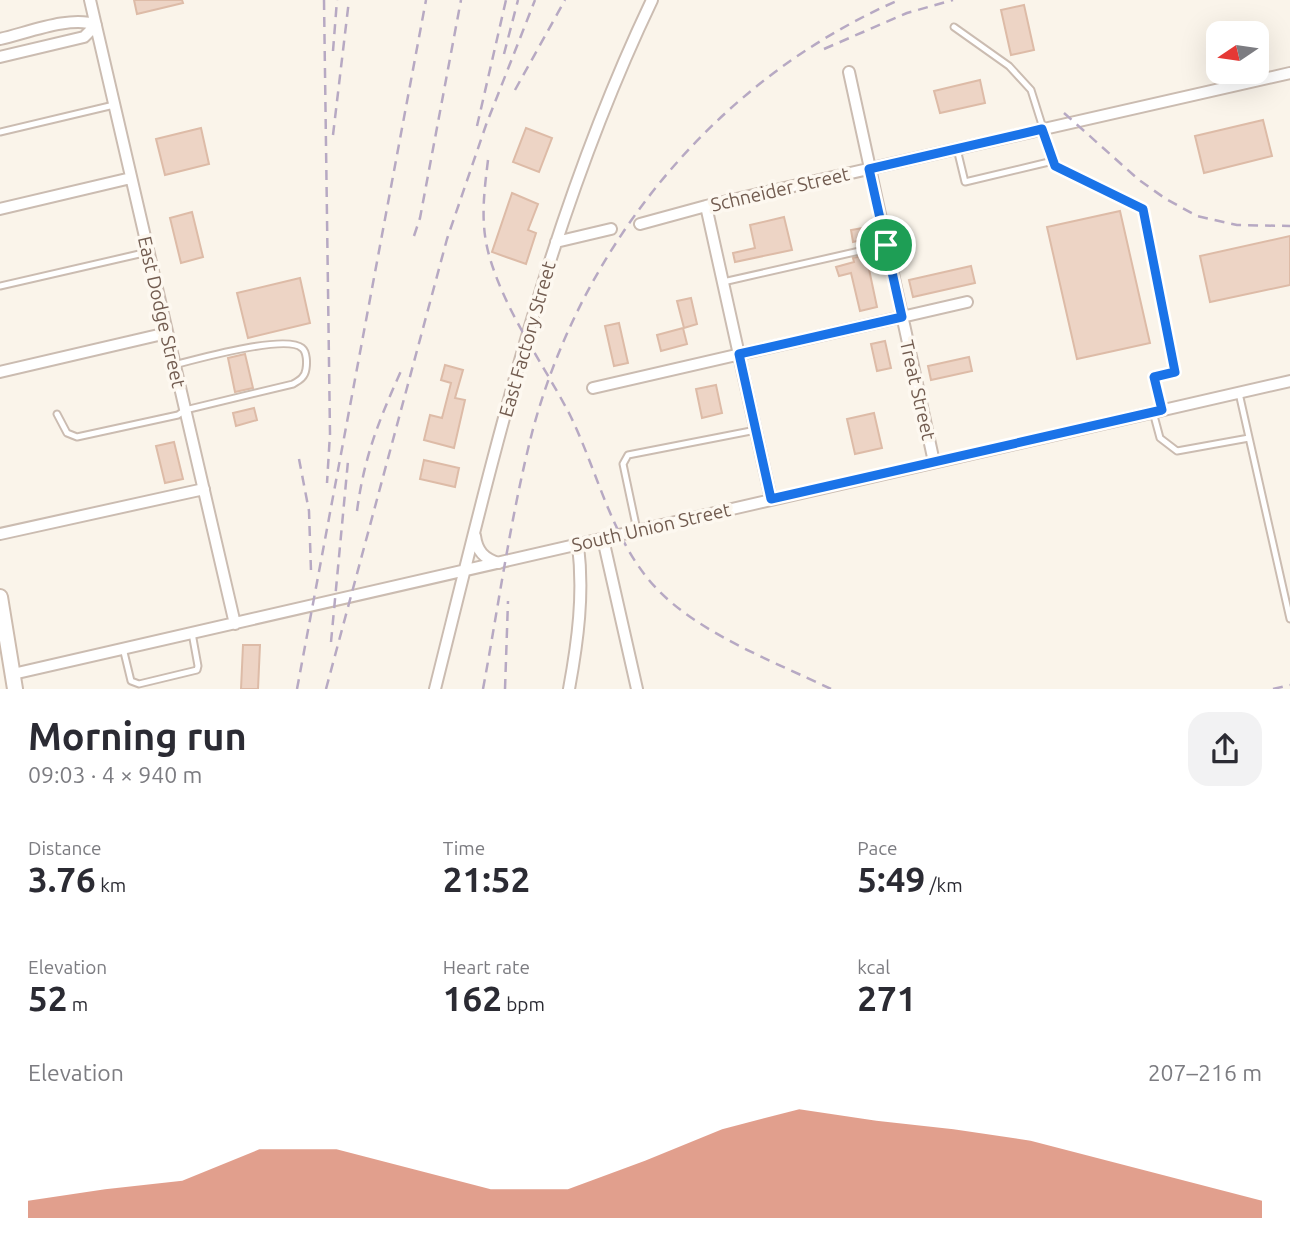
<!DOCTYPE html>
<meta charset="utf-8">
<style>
body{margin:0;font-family:Ubuntu,sans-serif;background:#f2f2f3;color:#2b2b33;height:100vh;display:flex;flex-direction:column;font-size:26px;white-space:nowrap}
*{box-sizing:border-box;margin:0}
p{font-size:23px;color:#7c7c81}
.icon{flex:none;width:38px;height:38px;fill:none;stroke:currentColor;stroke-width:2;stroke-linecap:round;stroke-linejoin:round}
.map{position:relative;height:689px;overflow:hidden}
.side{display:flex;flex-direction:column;background:#fff;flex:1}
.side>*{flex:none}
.needle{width:46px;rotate:257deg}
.buttons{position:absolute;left:1206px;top:21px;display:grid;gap:14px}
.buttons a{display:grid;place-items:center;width:63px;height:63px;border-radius:14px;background:#fff;box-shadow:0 7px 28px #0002;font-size:35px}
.pin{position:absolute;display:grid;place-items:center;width:60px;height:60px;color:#fff;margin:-30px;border:4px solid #fff;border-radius:50%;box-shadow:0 2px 7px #0007}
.round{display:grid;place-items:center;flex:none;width:74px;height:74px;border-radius:21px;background:#f2f2f3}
.head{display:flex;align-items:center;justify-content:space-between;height:119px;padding:0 28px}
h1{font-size:38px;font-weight:700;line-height:52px}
.figures{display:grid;grid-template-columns:repeat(3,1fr);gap:10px;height:119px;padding:7px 28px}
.figures div{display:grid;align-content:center}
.figures b{font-size:35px;font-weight:700}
.figures small{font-size:19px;font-weight:400}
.figures p{font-size:19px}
.chart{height:196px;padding:14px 28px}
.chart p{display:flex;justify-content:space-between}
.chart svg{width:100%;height:126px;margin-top:7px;fill:#d5775e;opacity:.7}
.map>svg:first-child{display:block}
.building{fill:#edd4c5;stroke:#ddbba7;stroke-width:2}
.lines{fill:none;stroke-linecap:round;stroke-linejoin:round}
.lane-casing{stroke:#cbbcb1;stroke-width:9}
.street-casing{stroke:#cbbcb1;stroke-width:14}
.secondary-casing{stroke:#cdbcaf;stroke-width:18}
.lane{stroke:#fff;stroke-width:5}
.street{stroke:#fff;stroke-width:10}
.secondary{stroke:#fff;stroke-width:14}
.rail{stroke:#b7a9c3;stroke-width:2.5;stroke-dasharray:10 7;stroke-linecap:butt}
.route-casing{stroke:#fff;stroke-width:14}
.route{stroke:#1a73e8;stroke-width:9}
.labels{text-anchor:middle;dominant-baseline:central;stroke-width:7;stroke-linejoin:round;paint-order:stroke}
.street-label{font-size:19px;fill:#725c50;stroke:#fdf8f0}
</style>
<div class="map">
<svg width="1290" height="689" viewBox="0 0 1290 689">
<rect width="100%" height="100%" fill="#faf4ea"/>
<!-- building -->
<path class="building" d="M134,0H182L183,3L137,14Z
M1024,5L1034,50L1011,55L1001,10Z
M980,80L985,103L940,113L934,91Z
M1263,120L1272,156L1204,173L1195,136Z
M201,128L209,164L165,175L156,139Z
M526,128L552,138L539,172L513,162Z
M512,193L538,204L528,230L536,233L526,264L492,252Z
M1120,211L1150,343L1077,359L1047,227Z
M192,212L203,257L181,263L170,218Z
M784,217L792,250L735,262L733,253L755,248L750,225Z
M863,228L865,239L853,242L851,230Z
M1290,236V285L1210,302L1200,256Z
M866,255L877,307L860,311L851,273L839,276L836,267L854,262L853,258Z
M971,266L975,283L913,297L909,280Z
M300,278L310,323L248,338L237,293Z
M691,298L697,324L684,328L677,301Z
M619,323L628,363L614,366L605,326Z
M683,328L687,344L661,351L657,335Z
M885,341L891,368L877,371L871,344Z
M245,354L253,388L235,392L228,358Z
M969,357L972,371L931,380L928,366Z
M445,365L463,370L455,398L465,400L454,448L424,440L430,415L442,418L451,383L441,380Z
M716,385L722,413L702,418L696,389Z
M254,408L257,420L236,426L233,413Z
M874,413L882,448L855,454L847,419Z
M174,442L183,479L165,483L156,446Z
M424,460L459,468L455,487L420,479Z
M243,645H260L258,689H241Z"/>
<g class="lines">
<!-- lane casing -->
<g class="lane-casing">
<path id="lane" d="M954,27L1009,66L1031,90L1055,166L1143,210L1175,372L1154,377L1162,410
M0,132L114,105
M957,149L965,182L1053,161
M723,282L886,245
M0,286L148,252
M1239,393L1290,619
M1153,412L1160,438L1177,451L1249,438
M57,414L67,433L77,437L178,415L185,410L293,384C300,380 305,377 306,369C307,363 307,352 302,348C286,334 197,359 174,365
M637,530L623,464L628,455L756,430
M123,648L131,681L139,684L197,670L198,666L192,633"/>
</g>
<!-- street casing -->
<g class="street-casing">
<path id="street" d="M90,0L235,624
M0,39C27,33 71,15 96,25L84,37L0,57
M849,72L934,462
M706,206L771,499
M0,209L131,178
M640,224L706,206L1290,73
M556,242L611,229
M0,372L167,333
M593,388L967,302
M0,534L204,489
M475,536C477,551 484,559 499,563
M603,539L637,689
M13,674L1290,381
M435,689C494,454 547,220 652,0
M569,689C578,640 584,594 578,545"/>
</g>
<!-- secondary casing -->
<g class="secondary-casing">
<path id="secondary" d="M0,597L15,689"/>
</g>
<!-- lane -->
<use href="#lane" class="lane"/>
<!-- street -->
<use href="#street" class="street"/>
<!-- secondary -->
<use href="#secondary" class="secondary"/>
<!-- rail -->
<path class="rail" d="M324,0L330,434L327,483
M824,49L907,13L953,0
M333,51L337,0
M504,54L518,0
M515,90L565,0
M1064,113L1139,180L1166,199L1197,216L1237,225L1290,226
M477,126L506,0
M333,135L349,0
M488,160C484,193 480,223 489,255C505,312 543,363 570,415C598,472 612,542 657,589C700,634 775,662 831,689
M414,236L420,218L461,0
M299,459L309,511L311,571
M357,511C364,457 379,420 401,371
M331,642L348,461
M297,689L426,0
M326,689L447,239L486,125L535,0
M483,689C499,603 511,514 533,429C584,241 719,78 899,0
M505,689L508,601
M1273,689L1290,685"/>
</g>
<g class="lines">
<!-- route casing -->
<g class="route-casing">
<path id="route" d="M1042,129L1055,166L1143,209L1175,372L1154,377L1162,410L771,499L739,354L902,317L869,169Z"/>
</g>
<!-- route -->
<use href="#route" class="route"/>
</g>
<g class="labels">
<!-- street labels -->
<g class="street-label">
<text transform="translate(780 189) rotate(-13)">Schneider Street</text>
<text transform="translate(162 312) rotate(77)">East Dodge Street</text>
<text transform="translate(527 339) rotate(-74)">East Factory Street</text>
<text transform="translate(918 390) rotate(77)">Treat Street</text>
<text transform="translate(651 527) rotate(-13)">South Union Street</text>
</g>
</g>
</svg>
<div class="buttons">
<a><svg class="needle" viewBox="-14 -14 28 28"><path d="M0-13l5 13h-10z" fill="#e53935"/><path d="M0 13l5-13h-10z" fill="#7c7c81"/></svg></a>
</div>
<div class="pin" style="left:886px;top:245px;background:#1e9e55"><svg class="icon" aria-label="arrive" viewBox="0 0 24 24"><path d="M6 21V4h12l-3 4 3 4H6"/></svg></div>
</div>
<section class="side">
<div class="head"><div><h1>Morning run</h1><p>09:03 · 4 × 940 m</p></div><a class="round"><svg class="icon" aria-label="share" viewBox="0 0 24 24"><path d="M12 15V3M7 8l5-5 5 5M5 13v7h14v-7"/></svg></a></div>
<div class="figures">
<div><p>Distance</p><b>3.76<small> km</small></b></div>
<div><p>Time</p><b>21:52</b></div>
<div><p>Pace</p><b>5:49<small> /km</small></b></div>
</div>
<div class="figures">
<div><p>Elevation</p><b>52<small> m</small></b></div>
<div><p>Heart rate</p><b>162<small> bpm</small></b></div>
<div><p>kcal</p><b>271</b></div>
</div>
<div class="chart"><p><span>Elevation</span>207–216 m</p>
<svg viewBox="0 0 160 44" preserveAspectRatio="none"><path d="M0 44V38L10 34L20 31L30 20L40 20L50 27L60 34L70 34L80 24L90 13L100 6L110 10L120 13L130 17L140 24L150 31L160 38V44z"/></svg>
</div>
</section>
